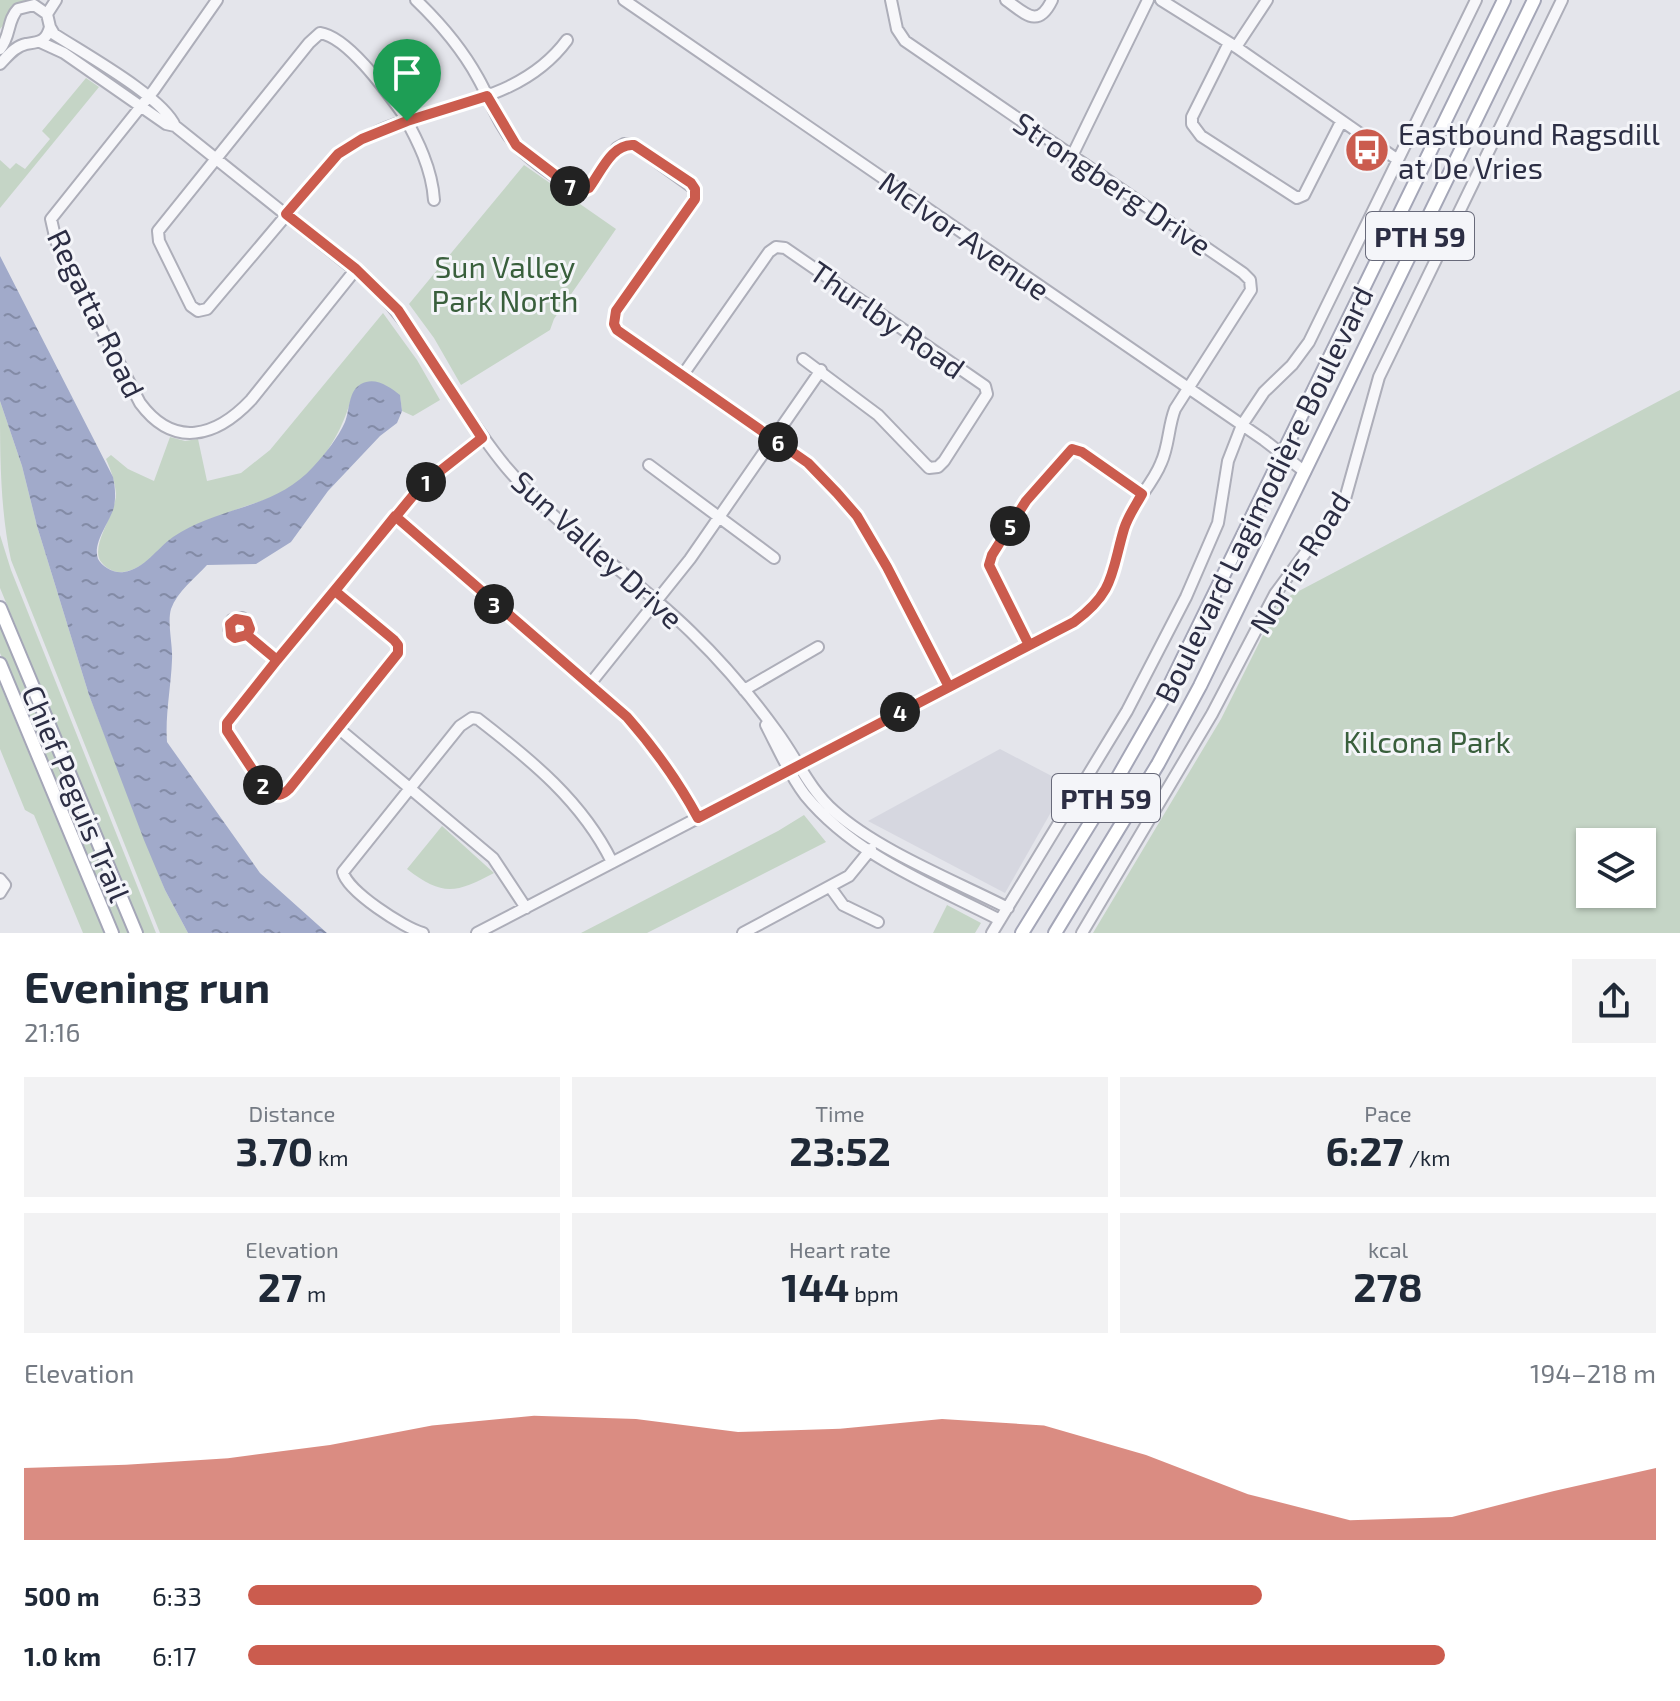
<!DOCTYPE html>
<meta charset="utf-8">
<style>
body{margin:0;font-family:"Exo 2",sans-serif;background:#f2f2f3;color:#1f2937;height:100vh;display:flex;flex-direction:column;font-size:30px;white-space:nowrap}
*{box-sizing:border-box;margin:0}
p{font-size:26px;color:#747a83}
.icon{flex:none;width:44px;height:44px;fill:none;stroke:currentColor;stroke-width:2;stroke-linecap:round;stroke-linejoin:round}
.map{position:relative;height:933px;overflow:hidden}
.details{display:flex;flex-direction:column;background:#fff;flex:1}
.details>*{flex:none}
.tools{position:absolute;left:1576px;top:828px;display:grid;gap:16px}
.tools a{display:grid;place-items:center;width:80px;height:80px;border-radius:0px;background:#fff;box-shadow:0 2px 6px #0004;font-size:40px}
.pin{position:absolute;display:grid;place-items:center;width:68px;height:68px;color:#fff;margin:-82px -34px;border-radius:50% 50% 50% 0;rotate:-45deg;box-shadow:0 0 8px #0007}
.pin .icon{rotate:45deg}
.km{position:absolute;width:40px;height:40px;margin:-20px;border-radius:50%;background:#222;color:#fff;font-size:22px;line-height:40px;text-align:center}
.round{display:grid;place-items:center;flex:none;width:84px;height:84px;border-radius:0px;background:#f2f2f3}
.head{display:flex;align-items:center;justify-content:space-between;height:136px;padding:0 24px}
h1{font-size:44px;font-weight:700;line-height:60px}
.stats{display:grid;grid-template-columns:repeat(3,1fr);gap:12px;height:136px;padding:8px 24px}
.stats div{display:grid;align-content:center;border-radius:0px;background:#f2f2f3;text-align:center}
.stats b{font-size:40px;font-weight:700}
.stats small{font-size:22px;font-weight:400}
.stats p{font-size:22px}
.chart{height:224px;padding:16px 24px}
.chart p{display:flex;justify-content:space-between}
.chart svg{width:100%;height:144px;margin-top:8px;fill:#cb5c4e;opacity:.7}
ul{padding:0 24px;list-style:none;font-size:26px}
li{display:grid;grid-template-columns:128px 96px 1fr;align-items:center;height:60px}
li i{height:20px;border-radius:10px;background:#cb5c4e}
.map>svg:first-child{display:block}
.built{fill:#d6d7e0}
.green{fill:#c5d5c6;fill-rule:evenodd}
.water{fill:url(#water-ripples)}
.lines{fill:none;stroke-linecap:round;stroke-linejoin:round}
.minor-casing{stroke:#adaeb9;stroke-width:14}
.major-casing{stroke:#a4a6b7;stroke-width:16}
.minor{stroke:#f7f7fa;stroke-width:10}
.major{stroke:#fff;stroke-width:12}
.route-casing{stroke:#fff;stroke-width:16}
.route{stroke:#cb5c4e;stroke-width:10}
.labels{text-anchor:middle;dominant-baseline:central;stroke-width:6;stroke-linejoin:round;paint-order:stroke}
.shield{fill:#f4f5f9;stroke:#686a7a;stroke-width:2}
.shield-label{font-size:28px;font-weight:bold;fill:#2c2e44}
.poi-label{font-size:30px;fill:#2c2e44;stroke:#f4f5f9;text-anchor:start}
.street-label{font-size:30px;fill:#2c2e44;stroke:#f4f5f9}
.park-label{font-size:30px;fill:#395f3c;stroke:#f4f5f9}
</style>
<div class="map">
<svg width="1680" height="933" viewBox="0 0 1680 933">
<defs>
<pattern id="water-ripples" width="26" height="14" patternUnits="userSpaceOnUse" patternTransform="scale(2)"><rect width="26" height="14" fill="#a1aaca"/><path d="M2 4q2-2 4 0t4 0M15 11q2-2 4 0t4 0" fill="none" stroke="#838ba6"/></pattern>
</defs>
<rect width="100%" height="100%" fill="#e4e5eb"/>
<!-- built -->
<path class="built" d="M1000,749L1067,784L1005,893L868,821Z"/>
<!-- green -->
<path class="green" d="M0,0H25L0,29Z
M86,78L99,87L0,208V160L10,169L16,163L25,169L50,139L42,131Z
M524,165L616,229L554,319L550,330L461,385L434,338L409,304Z
M383,313L417,360L440,400L413,416L402,411L400,396H352C342,432 323,465 292,487C273,500 251,503 230,512C209,521 190,534 170,545C156,553 141,570 123,572C115,573 107,569 102,563C88,548 116,514 116,494C115,482 111,470 106,459L111,455L128,469L154,481L170,437L185,441L198,439L207,481L241,473L270,450Z
M1680,390V933H1093L1221,719L1280,601ZM1590,842H1642V894H1590Z
M0,401L22,466L37,526L89,695L165,890L188,933H160L11,560C0,509 0,454 0,401Z
M0,535L11,570L156,933H143L0,588Z
M0,618L131,933H117L3,660L0,653Z
M0,684L104,933H83L34,815L25,810L0,749Z
M804,815L826,842L647,933H581L778,831Z
M442,826L494,873C456,893 443,897 407,869Z
M947,905L981,923L975,933H933Z"/>
<!-- water -->
<path class="water" d="M0,256L113,477C115,487 116,496 114,507C110,522 92,543 98,559C102,567 115,574 124,572C145,569 157,548 173,537C218,506 274,510 313,467C325,454 338,438 345,422C350,410 348,391 361,384C375,376 390,387 400,395L402,411L397,423L380,436L328,491L291,542L256,564L207,565C195,578 177,592 171,609C167,623 173,645 172,660C171,687 165,715 167,742L260,873L327,933H188L165,890L144,840L89,695L37,526L22,466L0,401Z"/>
<g class="lines">
<!-- minor casing -->
<g class="minor-casing">
<path id="minor" d="M217,0L154,90L51,219L56,241L140,403C174,449 216,437 251,400L356,269
M416,0C440,23 462,49 478,78C491,101 498,124 515,144C532,162 555,176 575,190L582,191L589,188L617,148L624,144L634,145L695,189V199L616,311L614,324L617,330L808,463L837,493L857,516L887,567L949,687
M624,0L1264,440L1305,472
M1006,0C1026,14 1038,29 1052,0
M1161,0L1236,47L1398,160
M47,14L56,0
M50,27L54,34C83,53 163,97 175,126L370,282C425,337 457,408 506,467C560,531 632,574 691,632C723,663 751,696 777,732C797,759 809,789 834,811C877,850 955,881 1008,908
M40,42L64,53L166,124L175,126
M1229,43L1192,117V124L1201,136L1297,198L1304,195L1341,122
M1236,47L1267,0
M0,49C11,36 7,20 18,9L34,5L47,14L50,27C46,42 39,42 26,44C15,46 7,57 0,64
M1072,156L1148,0
M434,200C432,169 418,141 403,114C387,92 348,37 320,33L309,43L158,231L159,241L191,306L198,311L207,309L338,154C355,143 373,132 393,125C455,103 525,97 567,40
M682,376L769,252L776,247L785,248L985,386L987,394L944,461L938,467L929,468L878,415L803,359
M649,465L774,558
M395,516L627,717C655,749 678,781 698,818
M335,591L394,640L398,645V653L289,789C282,796 278,796 268,793L232,739L227,731V723L395,516L421,486L482,438
M247,635L250,629L247,621L242,618L232,620L229,629L235,638L247,635L277,660
M1029,645L989,565L992,555L1026,501L1072,449L1082,452L1142,494
M590,684L690,559L821,370
M744,690L818,647
M766,725C778,748 789,774 805,795C855,856 932,885 1000,920
M338,728L493,858L526,908
M0,879L5,885L0,893
M830,887L843,905L878,922
M423,933C404,928 347,891 343,872L460,726L472,718L478,719C531,760 582,801 612,862
M477,933L1074,622C1117,591 1110,572 1124,527C1132,503 1152,486 1161,463C1169,446 1168,427 1175,409L1251,290L1250,280L1243,273L905,41L897,29L891,0
M743,933L849,876L871,849
M992,933L1127,711L1186,597L1218,523L1228,461L1242,425L1264,392L1292,365L1309,342L1476,0
M1082,933L1212,714L1275,594L1345,499L1379,377L1562,0"/>
</g>
<!-- major casing -->
<g class="major-casing">
<path id="major" d="M0,608L136,933
M0,664L112,933
M1022,933L1110,791L1165,695L1504,0
M1055,933L1158,764L1200,686L1534,0"/>
</g>
<!-- minor -->
<use href="#minor" class="minor"/>
<!-- major -->
<use href="#major" class="major"/>
</g>
<g class="lines">
<!-- route casing -->
<g class="route-casing">
<path id="route" d="M407,121L362,139L338,154L286,214L356,269L398,310L482,438L421,486L277,660L247,635L250,629L247,621L236,619L230,624L231,635L235,638L247,635L277,660L227,723V731L268,793C278,796 282,796 289,789L398,653V645L394,640L335,591L395,516L627,717C655,749 678,781 698,818L1074,622C1115,592 1111,573 1124,529C1128,516 1136,505 1142,494L1082,452L1072,449L1026,501L992,555L989,565L1029,645L949,687L887,567L857,516L837,493L808,463L617,330L614,324L616,311L695,199V189L691,183L634,145C612,143 601,172 589,188L582,191L575,190L516,145L487,96L407,121"/>
</g>
<!-- route -->
<use href="#route" class="route"/>
</g>
<!-- icons -->
<defs>
<g id="bus-disc" transform="scale(2.3)"><circle r="9.5" fill="#cb5c4e" stroke="#f4f5f9"/><path d="M-5-6H5V4H4V6H2V4H-2V6H-4V4H-5ZM-3.5-4V0h7V-4ZM-3.5 1.2v1.5H-2V1.2ZM2 1.2v1.5H3.5V1.2Z" fill="#fff"/></g>
</defs>
<g fill-rule="evenodd">
<use href="#bus-disc" x="1367" y="150"/>
</g>
<g class="labels">
<!-- shield labels -->
<g class="shield">
<rect x="1366" y="212" width="108" height="48" rx="6"/>
<rect x="1052" y="774" width="108" height="48" rx="6"/>
</g>
<g class="shield-label">
<text x="1420" y="236">PTH 59</text>
<text x="1106" y="798">PTH 59</text>
</g>
<!-- poi labels -->
<g class="poi-label">
<text x="1398" y="133">Eastbound Ragsdill<tspan x="1398" dy="34">at De Vries</tspan></text>
</g>
<!-- street labels -->
<g class="street-label">
<text transform="translate(1113 183) rotate(34)">Strongberg Drive</text>
<text transform="translate(965 235) rotate(35)">McIvor Avenue</text>
<text transform="translate(97 313) rotate(64)">Regatta Road</text>
<text transform="translate(888 319) rotate(35)">Thurlby Road</text>
<text transform="translate(1263 494) rotate(-64)">Boulevard Lagimodière Boulevard</text>
<text transform="translate(598 549) rotate(42)">Sun Valley Drive</text>
<text transform="translate(1299 562) rotate(-58)">Norris Road</text>
<text transform="translate(77 793) rotate(67)">Chief Peguis Trail</text>
</g>
<!-- park labels -->
<g class="park-label">
<text x="505" y="266">Sun Valley<tspan x="505" dy="34">Park North</tspan></text>
<text x="1427" y="741">Kilcona Park</text>
</g>
</g>
</svg>
<div class="tools">
<a><svg class="icon" aria-label="layers" viewBox="0 0 24 24"><path d="M12 4l9 5-9 5-9-5zM3 14l9 5 9-5"/></svg></a>
</div>
<div class="pin" style="left:407px;top:121px;background:#1e9e55"><svg class="icon" aria-label="arrive" viewBox="0 0 24 24"><path d="M6 21V4h12l-3 4 3 4H6"/></svg></div>
<b class="km" style="left:426px;top:482px">1</b>
<b class="km" style="left:263px;top:785px">2</b>
<b class="km" style="left:494px;top:604px">3</b>
<b class="km" style="left:900px;top:712px">4</b>
<b class="km" style="left:1010px;top:526px">5</b>
<b class="km" style="left:778px;top:442px">6</b>
<b class="km" style="left:570px;top:186px">7</b>
</div>
<section class="details">
<div class="head"><div><h1>Evening run</h1><p>21:16</p></div><a class="round"><svg class="icon" aria-label="share" viewBox="0 0 24 24"><path d="M12 15V3M7 8l5-5 5 5M5 13v7h14v-7"/></svg></a></div>
<div class="stats">
<div><p>Distance</p><b>3.70<small> km</small></b></div>
<div><p>Time</p><b>23:52</b></div>
<div><p>Pace</p><b>6:27<small> /km</small></b></div>
</div>
<div class="stats">
<div><p>Elevation</p><b>27<small> m</small></b></div>
<div><p>Heart rate</p><b>144<small> bpm</small></b></div>
<div><p>kcal</p><b>278</b></div>
</div>
<div class="chart"><p><span>Elevation</span>194–218 m</p>
<svg viewBox="0 0 160 44" preserveAspectRatio="none"><path d="M0 44V22L10 21L20 19L30 15L40 9L50 6L60 7L70 11L80 10L90 7L100 9L110 18L120 30L130 38L140 37L150 29L160 22V44z"/></svg>
</div>
<ul>
<li><b>500 m</b>6:33<i style="width:72%"></i></li>
<li><b>1.0 km</b>6:17<i style="width:85%"></i></li>
</ul>
</section>
